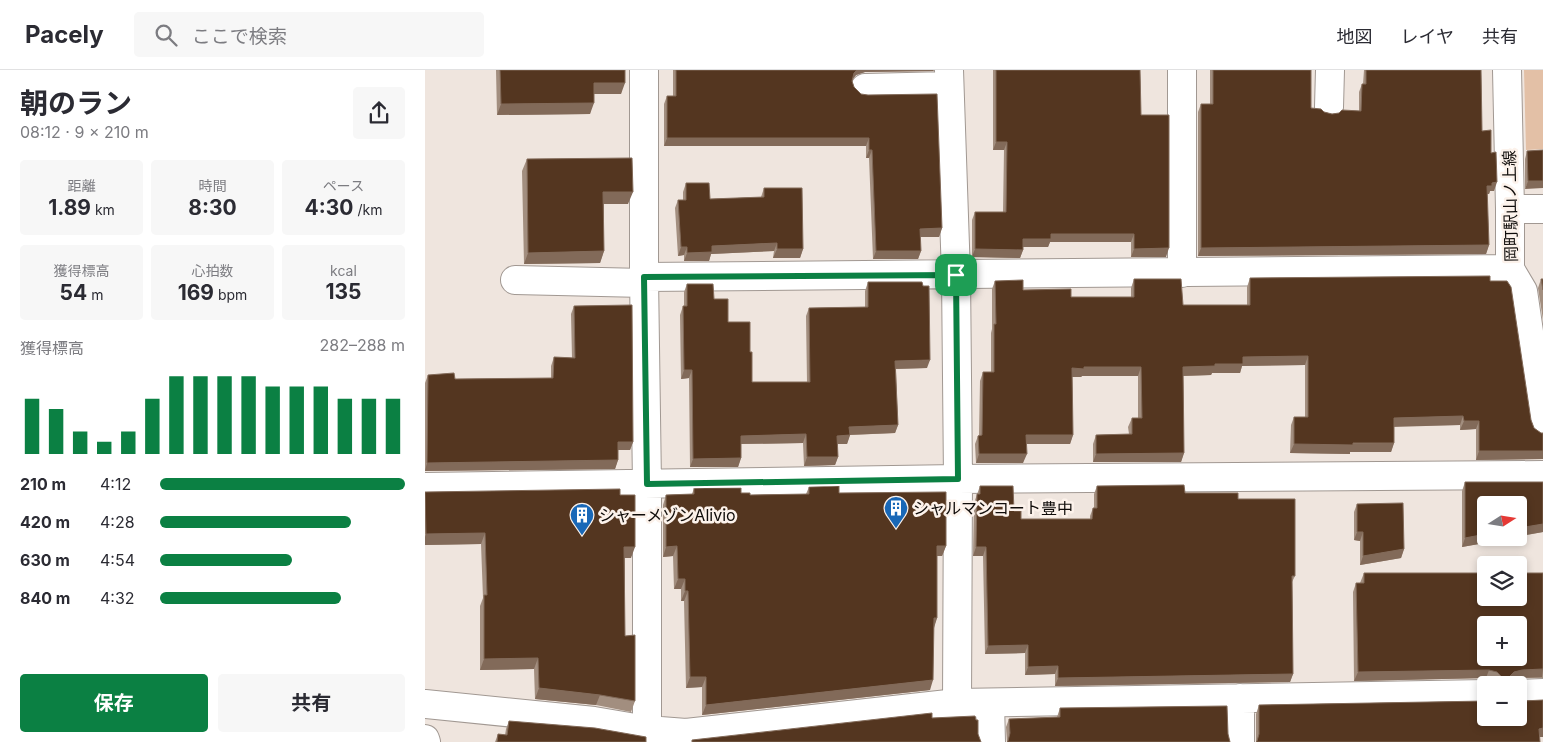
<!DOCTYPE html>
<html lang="ja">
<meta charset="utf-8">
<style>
body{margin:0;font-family:Inter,"Noto Sans JP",sans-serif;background:#f7f7f7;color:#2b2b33;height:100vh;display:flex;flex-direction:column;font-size:19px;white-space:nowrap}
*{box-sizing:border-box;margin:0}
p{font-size:16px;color:#7c7c81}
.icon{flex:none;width:28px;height:28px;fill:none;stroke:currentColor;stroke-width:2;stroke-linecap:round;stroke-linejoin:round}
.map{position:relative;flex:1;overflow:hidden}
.side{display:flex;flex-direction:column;background:#fff;width:425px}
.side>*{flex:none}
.needle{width:32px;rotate:78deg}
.controls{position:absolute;left:1052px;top:426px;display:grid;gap:10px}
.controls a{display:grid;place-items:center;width:50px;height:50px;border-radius:5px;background:#fff;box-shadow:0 2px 8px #0003;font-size:25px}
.pin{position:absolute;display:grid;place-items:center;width:42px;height:42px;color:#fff;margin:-21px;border-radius:10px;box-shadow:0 2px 8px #0006}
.round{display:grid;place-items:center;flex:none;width:52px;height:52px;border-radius:5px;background:#f7f7f7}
.head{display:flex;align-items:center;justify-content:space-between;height:85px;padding:0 20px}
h1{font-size:28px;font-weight:700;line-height:38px}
.metrics{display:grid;grid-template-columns:repeat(3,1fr);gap:8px;height:85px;padding:5px 20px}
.metrics div{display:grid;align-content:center;border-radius:5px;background:#f7f7f7;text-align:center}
.metrics b{font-size:21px;font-weight:700}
.metrics small{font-size:14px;font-weight:400}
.metrics p{font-size:14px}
.chart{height:140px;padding:10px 20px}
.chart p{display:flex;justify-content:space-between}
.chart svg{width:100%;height:90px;margin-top:5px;stroke:#0b8043;stroke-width:6}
.button{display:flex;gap:10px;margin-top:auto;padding:10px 20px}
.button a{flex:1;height:58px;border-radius:5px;background:#0b8043;color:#fff;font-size:20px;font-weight:700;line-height:58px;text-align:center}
.button a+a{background:#f7f7f7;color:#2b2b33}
ul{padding:0 20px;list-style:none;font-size:16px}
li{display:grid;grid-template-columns:80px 60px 1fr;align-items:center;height:38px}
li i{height:12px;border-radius:6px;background:#0b8043}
header{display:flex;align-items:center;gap:30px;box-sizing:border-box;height:70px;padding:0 25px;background:#fff;border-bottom:1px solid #e1e1e2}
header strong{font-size:24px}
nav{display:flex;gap:28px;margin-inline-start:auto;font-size:18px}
.search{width:350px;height:45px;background:#f7f7f7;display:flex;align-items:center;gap:12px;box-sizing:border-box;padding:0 18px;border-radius:5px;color:#7c7c81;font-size:19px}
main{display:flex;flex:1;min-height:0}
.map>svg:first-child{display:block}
.green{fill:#e3c0a6}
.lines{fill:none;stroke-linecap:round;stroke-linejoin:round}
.minor-casing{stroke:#a19892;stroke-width:30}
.minor{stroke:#fff;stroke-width:28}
.wall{fill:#a28e7f}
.shaded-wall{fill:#826a59}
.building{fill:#543620;stroke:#826a59;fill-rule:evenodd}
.route-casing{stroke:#fff;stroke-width:10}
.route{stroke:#0b8043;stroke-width:6}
.labels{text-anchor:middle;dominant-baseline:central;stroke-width:5;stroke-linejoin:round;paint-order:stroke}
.street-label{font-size:16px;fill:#0e0b09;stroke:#fcf2eb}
.poi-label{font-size:16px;fill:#0e0b09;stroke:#fcf2eb;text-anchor:start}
</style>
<header>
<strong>Pacely</strong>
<div class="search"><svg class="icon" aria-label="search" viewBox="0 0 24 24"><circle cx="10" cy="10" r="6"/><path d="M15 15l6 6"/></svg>ここで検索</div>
<nav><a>地図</a><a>レイヤ</a><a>共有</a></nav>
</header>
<main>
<section class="side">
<div class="head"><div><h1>朝のラン</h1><p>08:12 · 9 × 210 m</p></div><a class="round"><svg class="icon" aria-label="share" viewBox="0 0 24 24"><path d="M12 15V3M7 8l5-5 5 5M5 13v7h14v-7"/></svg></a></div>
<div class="metrics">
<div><p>距離</p><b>1.89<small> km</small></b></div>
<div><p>時間</p><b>8:30</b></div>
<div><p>ペース</p><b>4:30<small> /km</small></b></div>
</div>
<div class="metrics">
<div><p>獲得標高</p><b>54<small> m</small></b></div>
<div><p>心拍数</p><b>169<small> bpm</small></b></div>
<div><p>kcal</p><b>135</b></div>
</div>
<div class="chart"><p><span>獲得標高</span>282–288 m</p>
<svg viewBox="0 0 160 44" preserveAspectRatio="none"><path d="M5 44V17M15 44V22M25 44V33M35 44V38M45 44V33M55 44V17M65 44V6M75 44V6M85 44V6M95 44V6M105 44V11M115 44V11M125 44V11M135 44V17M145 44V17M155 44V17"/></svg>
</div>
<ul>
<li><b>210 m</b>4:12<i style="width:100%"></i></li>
<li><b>420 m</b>4:28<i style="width:78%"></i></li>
<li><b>630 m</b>4:54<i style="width:54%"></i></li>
<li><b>840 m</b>4:32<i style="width:74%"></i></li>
</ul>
<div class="button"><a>保存</a><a>共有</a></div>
</section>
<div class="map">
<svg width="1118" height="672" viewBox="0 0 1118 672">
<rect width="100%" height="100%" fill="#efe5de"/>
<!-- green -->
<path class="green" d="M1099,0H1118V79L1101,80Z"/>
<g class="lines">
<!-- minor casing -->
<g class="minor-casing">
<path id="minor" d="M219,0V207L222,414V660
M524,0L531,205L533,409L532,633
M1082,0L1085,139V199L1098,221L1118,357
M440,18L524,16
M904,37L905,0
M1085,139H1118
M757,203V0
M219,207L1085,199
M90,210L219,213
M0,417L533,409L1118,405
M1094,624L1118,623
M815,628V672
M565,633L566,672
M0,634L169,651L222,660L261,663L532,633L1061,624
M0,669L1,672"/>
</g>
<!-- minor -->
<use href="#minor" class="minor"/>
</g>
<!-- wall -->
<path class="wall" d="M71,0H200L196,24H169L165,44L72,45Z
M248,0H509L508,1L440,2L431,5L427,11L429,17L517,158L514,167H495L496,181L493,189H448L444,88H441V76H239V34L242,26H248Z
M568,0H715L716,45L741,187H706V172H625L623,177H598V180L595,188L547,187V150L550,142H578L579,80H568Z
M785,0H886V38L907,44L934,41V22L937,14H938L939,0H1056L1057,61L1066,83L1069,121H1065L1064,124H1062L1064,175L1061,184L773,186V42L776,34H785Z
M1118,80L1100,119V89L1102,81Z
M102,89L203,134H179V181L175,193L99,194L97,101Z
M261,113L285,129L336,127L339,118L378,179L375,188H348L349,181L286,184L284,191H259V185L253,186L250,138L253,130H258V122Z
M825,208L1065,211L1106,350L1109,358L1116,363H1118V389L1051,390V359L1035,360V355L969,356V373L966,382H925V384L865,383L866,355L869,347H880V295L817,296L815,303H787L786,305L758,306L759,383L756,392H668V374L671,365L704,364L703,357L707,348H713V306H657L656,307H647L648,365L645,374H601L598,393H551L550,374L553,366L554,365L555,311L558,302H566V263L567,259V219L570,211L598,220L646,227H706V218L709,209L758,235H822V217Z
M1116,209H1118V250L1113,218Z
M443,212L502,298L471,299L473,355L470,363L425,365L422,374H413V387L410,395L379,396L378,373L316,374V388L313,397H265L264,308L256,309L255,245L258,236H259V222L262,214L289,229L303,252L325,282L327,312H382L381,246L384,238L440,237V221Z
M149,236L208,372L205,380H193V390L190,399L0,401V313L3,305L30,309L126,308V296L129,287L147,288L146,244Z
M1040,412H1118V462L1037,477V421Z
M555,416L589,441L596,449H665V446L668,438H669V424L672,416L813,429L870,506L867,512L868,604L865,612L630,616V604L600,605V583L560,584L558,486H548L549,433Z
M384,417L414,423L521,476L517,486H512V548L509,556L505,620L277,645V617L261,618L259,531H256V519H249L248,486L238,487V435L241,425L267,424L269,418L325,425L381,424Z
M0,422L195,425L206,488H200V566L210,631L206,642L171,635L110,629L109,599L55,600V536L58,528L56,474L0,475Z
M932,434L979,479L976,488L935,495V471L929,470V442Z
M939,503H1118V608H1093L1086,611L1082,615H1073L1069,611L1061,608L929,611L928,522L931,513H935Z
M1118,630V667L831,672V644L834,635Z
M635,638L803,664L804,671L582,672L581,657L584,649L632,647Z
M84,651L221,672H70L73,664L80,665L81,659Z"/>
<!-- shaded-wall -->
<path class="shaded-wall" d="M432,0H509L508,1L440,2L431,5L426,11L429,3Z
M169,13H200L196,24H165Z
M169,33L165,44L72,45L76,34Z
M242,68H444L441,76H239Z
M571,72H582L579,80H568Z
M444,80H447L444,88H441Z
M1103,111H1118V118L1100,119Z
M1072,112L1069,121H1065L1064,124H1059L1062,116L1067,113Z
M178,122H208L203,134H174Z
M517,158L514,167H492L495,159Z
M626,164H709L706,172H625L623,177H595L598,169Z
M352,173L349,181L286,184L284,191H259L262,183L287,176Z
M1064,175L1061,184L773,186L776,178Z
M256,177H262L259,185L253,186Z
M744,178L741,187H706L709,179Z
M352,179H378L375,188H348Z
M550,179L598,180L595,188L547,187Z
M179,181L175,193L99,194L103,183Z
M451,181H496L493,189H448Z
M883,286L880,295L817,296L815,303H787L786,305L755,306L758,297L818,287Z
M505,290L502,298L467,299L470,291Z
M659,297H716L713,306H657L656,307H644L647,298Z
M259,300H267L264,308L256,309Z
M1038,346L1035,355L966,357L969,348Z
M1039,351H1054L1051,359L1035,360Z
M473,355L470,363L421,365L424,357Z
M381,364L378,373L313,374L316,366Z
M425,365L422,374H409L412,366Z
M601,365H648L645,374H598Z
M193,372H208L205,380H190Z
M969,373L966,382H925V384L865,383L869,374Z
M1054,381H1118V389L1051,390Z
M759,383L756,392H668L671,384Z
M554,384H602L598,393H551Z
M382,387H413L410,395L379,396Z
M316,388L313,397H265L268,389Z
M193,390L190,399L0,401L2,393Z
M1118,454V462L1094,466V458Z
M932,462H938L935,471L929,470Z
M60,463L56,474L0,475V467L1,464Z
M1061,464V468H1088L1037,477L1040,468Z
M252,476L248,486L238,487L241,477Z
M512,476H521L517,486H508Z
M199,477H210L206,488H195Z
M551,477H561L558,486H548Z
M979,479L976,488L935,495L938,486Z
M253,509H260L256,519H249Z
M260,521H263L259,531H256Z
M509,548H512L509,558Z
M603,575L600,583L560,584L563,576Z
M113,588L109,599L55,600L59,589Z
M633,596L630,604L600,605L603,597Z
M1118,599L1117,607L1093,608L1086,611L1082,615L1083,608L1089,602L1097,600Z
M1064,600L1061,608L929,611L933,602Z
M868,604L865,612L630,616L633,608Z
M265,607H281L277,617L261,618Z
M508,610L505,620L277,645L281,635Z
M114,618L175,625L171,635L110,629Z
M1118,658V667H1111L1114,659Z"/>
<!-- building -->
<path class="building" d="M75,0H200V13H169V33L76,34Z
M251,0H432L429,3L427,11L429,17L436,24L443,25L512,24L517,158L495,159L496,181H451L447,80H444V68H242V26H251Z
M571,0H715L716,45H744V178L709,179V164H626V169H598V180L550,179V142H581L582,72H571Z
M788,0H886V38L896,39L899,42L907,44L914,43L917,40L936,41L937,14H941V0H1056L1057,61L1066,60V83L1071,82L1072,112L1067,113V116H1062L1064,175L776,178V34H788Z
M1118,80V111H1103L1102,81Z
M207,88L208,122H178L179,181L103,183L102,89Z
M261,113H284L285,129L339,127V118H377L378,179H352V173L287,176V182L262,183V177H256L253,130H261Z
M1065,206V211H1082L1086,217L1106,350L1109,358L1116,363H1118V381H1054V351H1039L1038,346L969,348V373H928V375L869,374V347H883V286L818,287V294H790V296L758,297L759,383L671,384V365L707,364V348H717L716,297H659V299L647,298L648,365H601L602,384H554L553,366L557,365L558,302H569V254H571L570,211L598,210V220L646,219V227H709V209H756L758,235H825V208Z
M1116,209H1118V220Z
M443,212H497L498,216H504L505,290L470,291L473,355L424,357L425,365L412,366L413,387H382L381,364L316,366V388L268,389L267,300H259L258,236H262V214H288L289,229H303V252H325V282H327V312H385L384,238L443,237Z
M207,235L208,372H193V390L2,393L3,305L29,303L30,309L128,308L129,287L150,288L149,236Z
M1040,412H1118V454L1094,458V435H1061V464L1040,468Z
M759,415L760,423H813V429H870V506H867L868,604L633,608V596L603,597V575L563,576L561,477H551L552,424H555V416H588L589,441H596V449H667L668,438H672V416Z
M414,416V423L521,422V476H512V548H509L508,610L281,635V607H265L263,521H260V509H253L252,476L241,477V425L269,424V418H316V423H325V425L384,424V417Z
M195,419V425H210V477H199L200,566L210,565V631L175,625L114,618L113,588L59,589V525H62L60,463L1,464L0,422Z
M978,433L979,479L938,486V462H932V434Z
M939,503H1061V528H1094V503H1118V599L1097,600L1089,602L1083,608L1082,615H1080L1077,607L1072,602L1064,600L933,602L931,513H939ZM1061,555H1094V588H1061Z
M1094,630L1098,631L1118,630V658L1114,659L1115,672H831L832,671L834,664V635L1061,631V648H1094Z
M802,636L803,664L805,672H582L583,671L585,663L584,649L635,647V638Z
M507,643V648L550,646L551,650H553V664L556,672H267V670Z
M84,651L170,658L221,667V672H72L73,664L82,665Z"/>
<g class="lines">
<!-- route casing -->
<g class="route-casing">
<path id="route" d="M531,205L533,409L222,414L219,207Z"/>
</g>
<!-- route -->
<use href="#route" class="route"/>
</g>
<!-- icons -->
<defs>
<g id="building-pin" transform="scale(1.25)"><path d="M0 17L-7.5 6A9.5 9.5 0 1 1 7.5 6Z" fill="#1968b7" stroke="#fcf2eb"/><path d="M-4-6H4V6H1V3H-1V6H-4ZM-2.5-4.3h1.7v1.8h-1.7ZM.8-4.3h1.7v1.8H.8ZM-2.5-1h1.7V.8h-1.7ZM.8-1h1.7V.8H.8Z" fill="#fff"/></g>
</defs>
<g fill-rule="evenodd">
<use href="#building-pin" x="471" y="438"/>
<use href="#building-pin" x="157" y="445"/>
</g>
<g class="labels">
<!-- street labels -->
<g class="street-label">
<text transform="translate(1085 136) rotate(-91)">岡町駅山ノ上線</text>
</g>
<!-- poi labels -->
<g class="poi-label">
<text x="488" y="438">シャルマンコート豊中</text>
<text x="174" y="445">シャーメゾンAlivio</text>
</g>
</g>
</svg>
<div class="controls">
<a><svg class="needle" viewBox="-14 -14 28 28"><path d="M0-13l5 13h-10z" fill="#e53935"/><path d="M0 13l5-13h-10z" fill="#7c7c81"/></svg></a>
<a><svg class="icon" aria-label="layers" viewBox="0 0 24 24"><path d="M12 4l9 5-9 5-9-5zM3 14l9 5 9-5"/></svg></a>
<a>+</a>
<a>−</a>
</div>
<div class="pin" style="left:531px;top:205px;background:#1e9e55"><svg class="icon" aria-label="arrive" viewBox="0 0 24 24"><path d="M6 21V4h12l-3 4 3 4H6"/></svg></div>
</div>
</main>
